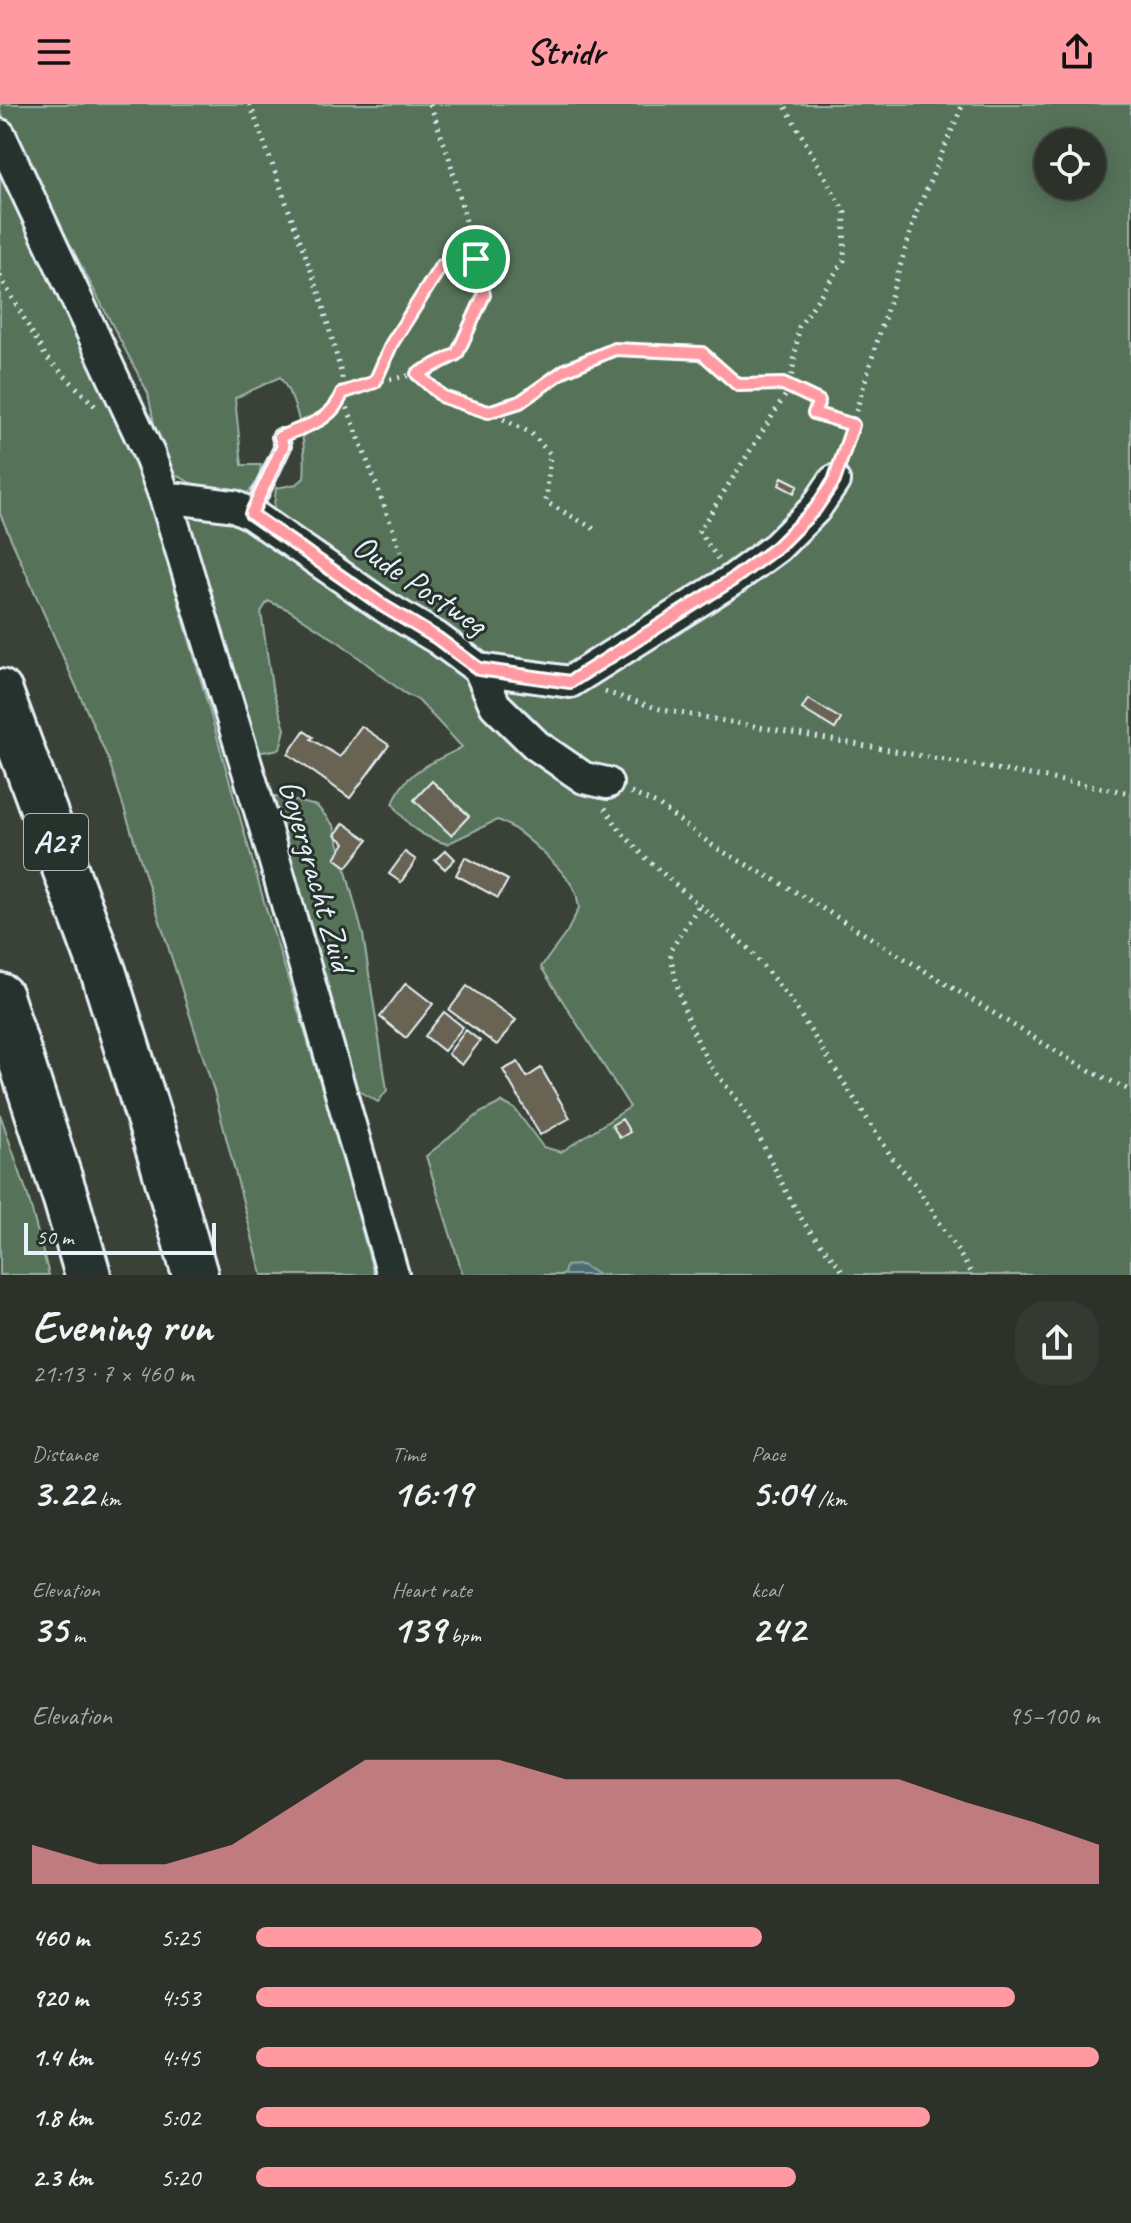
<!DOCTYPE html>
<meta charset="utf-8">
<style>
body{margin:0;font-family:Caveat,sans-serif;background:#343a32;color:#f1f3f6;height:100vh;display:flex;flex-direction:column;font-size:30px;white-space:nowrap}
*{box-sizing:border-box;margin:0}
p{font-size:26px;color:#a6aaa8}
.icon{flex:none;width:44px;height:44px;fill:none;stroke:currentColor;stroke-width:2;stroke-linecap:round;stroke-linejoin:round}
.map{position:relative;height:1171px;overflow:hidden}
.details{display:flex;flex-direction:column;background:#2c322a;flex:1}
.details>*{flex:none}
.fabs{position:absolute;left:1034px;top:24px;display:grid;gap:16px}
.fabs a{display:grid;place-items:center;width:72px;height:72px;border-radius:50%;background:#2c322a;box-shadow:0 4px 20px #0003,0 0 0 2px #484d47;font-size:40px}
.scale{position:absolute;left:24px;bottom:20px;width:192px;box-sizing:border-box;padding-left:8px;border:4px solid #e8f1f8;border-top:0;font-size:22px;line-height:28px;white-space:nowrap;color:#e8f1f8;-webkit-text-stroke:6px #26332d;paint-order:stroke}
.pin{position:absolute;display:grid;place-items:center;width:68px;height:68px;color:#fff;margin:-34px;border:4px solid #fff;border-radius:50%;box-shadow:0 2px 8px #0007}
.round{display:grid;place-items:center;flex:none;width:84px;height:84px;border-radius:32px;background:#343a32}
.head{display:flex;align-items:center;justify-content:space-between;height:136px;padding:0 32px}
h1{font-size:44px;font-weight:700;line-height:60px}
.figures{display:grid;grid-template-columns:repeat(3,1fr);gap:12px;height:136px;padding:8px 32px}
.figures div{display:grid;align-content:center}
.figures b{font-size:40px;font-weight:700}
.figures small{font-size:22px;font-weight:400}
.figures p{font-size:22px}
.chart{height:224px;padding:16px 32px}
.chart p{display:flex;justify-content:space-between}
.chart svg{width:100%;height:144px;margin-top:8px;fill:#ff9aa2;opacity:.7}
ul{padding:0 32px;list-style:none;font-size:26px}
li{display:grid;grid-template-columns:128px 96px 1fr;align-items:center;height:60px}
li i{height:20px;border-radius:10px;background:#ff9aa2}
header{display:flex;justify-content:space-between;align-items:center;height:104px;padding:0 32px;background:#ff9aa2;color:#111;font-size:36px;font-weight:700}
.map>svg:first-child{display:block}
.green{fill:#56735a;stroke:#9fb2a9;stroke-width:2;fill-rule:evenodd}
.water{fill:#4b6d72;stroke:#8aa2a8;stroke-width:2}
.building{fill:#696452;stroke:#e8f1f8;stroke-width:2}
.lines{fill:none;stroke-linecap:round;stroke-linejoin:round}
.service-casing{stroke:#e8f1f8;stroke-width:20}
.minor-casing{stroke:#e8f1f8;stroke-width:36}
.motorway-casing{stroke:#e8f1f8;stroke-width:50}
.path{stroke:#e8f1f8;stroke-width:5;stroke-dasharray:2 6;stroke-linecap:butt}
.service{stroke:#26332d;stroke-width:14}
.minor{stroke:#26332d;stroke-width:30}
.motorway{stroke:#26332d;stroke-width:44}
.route-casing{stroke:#fff;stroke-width:16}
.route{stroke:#ff9aa2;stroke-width:10}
.labels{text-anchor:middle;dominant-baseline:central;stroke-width:6;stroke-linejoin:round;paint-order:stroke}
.shield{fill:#26332d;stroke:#aeb8bb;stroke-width:2}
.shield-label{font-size:32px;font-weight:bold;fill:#e8f1f8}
.street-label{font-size:34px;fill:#e8f1f8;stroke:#26332d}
</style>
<header><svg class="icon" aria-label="menu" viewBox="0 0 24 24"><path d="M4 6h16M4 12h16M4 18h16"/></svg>Stridr<svg class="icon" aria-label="share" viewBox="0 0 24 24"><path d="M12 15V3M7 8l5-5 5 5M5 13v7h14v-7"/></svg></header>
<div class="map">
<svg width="1131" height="1171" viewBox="0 0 1131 1171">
<rect width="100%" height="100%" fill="#3a4238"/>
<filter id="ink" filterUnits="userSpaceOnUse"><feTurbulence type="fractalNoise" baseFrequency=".0125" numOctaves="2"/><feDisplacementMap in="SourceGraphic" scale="16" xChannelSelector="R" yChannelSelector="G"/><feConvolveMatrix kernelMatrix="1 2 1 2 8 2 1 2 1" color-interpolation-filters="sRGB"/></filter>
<g filter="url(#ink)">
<!-- green -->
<path class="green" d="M0,0H1131V1171H598L582,1161L566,1162L564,1171H463L426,1052L480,1009L502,998L515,1005L543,1043L561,1048L630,1003L541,863L567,828L579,804C578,798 577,790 574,785C564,766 517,721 497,716L447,740C418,731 410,724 393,700C404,666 434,659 462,643L418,596L404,589L340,539L289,506L268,497L261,508L272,583L285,625L280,645L255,649L221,522L194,444L186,404L234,417L316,469L375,516L386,488L273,410L276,384L297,380L304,374C307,342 299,299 280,273L235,294L242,361H261L258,379L244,392L215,393L170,367L160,350L148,289L0,7ZM1048,38H1092V82H1048Z
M0,73L61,192L115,311L150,398L265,801L333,1018L374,1171H262L214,987L109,657L0,410Z
M266,690L317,702L334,722L363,831L387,986L378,998L356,985L287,768Z
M0,1010L28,1092L49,1171H0Z"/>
<!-- water -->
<path class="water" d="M582,1161L598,1171H564L566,1162Z"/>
<!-- building -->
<path class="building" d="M782,373L798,381L794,389L779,381Z
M808,595L841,615L835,625L802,605Z
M361,622L389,641L350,694L288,650L304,627L313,633L311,635L340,653Z
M432,677L469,712L451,731L414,696Z
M344,719L368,736L347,763L335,754L345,739L335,731Z
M446,746L455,755L445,765L435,756Z
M405,748L416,756L401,778L389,770Z
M465,753L508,776L498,794L456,771Z
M406,879L433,900L406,934L380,913Z
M467,882L516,916L497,941L449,906Z
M444,908L463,923L444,947L425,932Z
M466,926L480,937L462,961L448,950Z
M518,958L527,973L541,964L570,1014L540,1031L503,966Z
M622,1015L630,1028L620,1034L612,1021Z"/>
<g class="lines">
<!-- service casing -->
<g class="service-casing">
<path id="service" d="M251,410L283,342L280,333"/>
</g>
<!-- minor casing -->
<g class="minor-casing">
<path id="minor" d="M0,31L149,350L165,393L265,723L393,1171
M165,393L234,402L251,410L385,503L437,534L479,565L570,578L732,476L777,443L815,405L834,377
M479,565L495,601L536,641L584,674L607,679"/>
</g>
<!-- motorway casing -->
<g class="motorway-casing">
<path id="motorway" d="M0,588L104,870L163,1059L195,1171
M0,892L66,1095L88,1171"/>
</g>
<!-- path -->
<path class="path" d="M250,0L320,191L342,272V289L402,450L393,479
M0,172L46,253L95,302
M417,270L457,250L484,191L476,155
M375,277L392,239L441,162L476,155L449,53L430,0
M489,308L531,329L550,350L546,398L598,427
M296,326C318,316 334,314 342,289L375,278L417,270L443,293L488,308L520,298L565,266L615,245L702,249L738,281L783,280L819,297L814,309L853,321
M842,353L916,110L963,0
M718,455L699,427L790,284L799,223L844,156L845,109L784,0
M605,588L663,606L1131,689
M631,689L657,700L716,744L786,782L1077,960L1131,987
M605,704L621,728L650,758L749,845L790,895L893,1055L915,1080L973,1171
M698,803L670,847C676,886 689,922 707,956C717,973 733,988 743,1005C767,1043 782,1086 807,1123C819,1140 834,1153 845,1171"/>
<!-- service -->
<use href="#service" class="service"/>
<!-- minor -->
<use href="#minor" class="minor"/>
<!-- motorway -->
<use href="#motorway" class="motorway"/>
</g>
</g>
<g class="lines" filter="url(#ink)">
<!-- route casing -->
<g class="route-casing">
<path id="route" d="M476,155L484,191L457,250L417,270L443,293L488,308L520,298L565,266L615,245L702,249L738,281L783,280L819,297L814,309L853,321L834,377L815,405L777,443L732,476L570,578L479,565L437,534L385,503L251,410L283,342L280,333C305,322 333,317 342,289L375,278L392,239L441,162Z"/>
</g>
<!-- route -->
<use href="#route" class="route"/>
</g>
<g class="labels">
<!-- shield labels -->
<rect class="shield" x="24" y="710" width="64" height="56" rx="6"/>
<g class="shield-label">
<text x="56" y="738">A27</text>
</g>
<!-- street labels -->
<g class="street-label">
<text transform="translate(420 480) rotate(34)">Oude Postweg</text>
<text transform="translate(317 771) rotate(74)">Goyergracht Zuid</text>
</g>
</g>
</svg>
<div class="fabs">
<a><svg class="icon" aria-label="locate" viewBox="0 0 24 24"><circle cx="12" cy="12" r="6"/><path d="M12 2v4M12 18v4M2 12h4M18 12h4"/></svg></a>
</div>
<div class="scale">50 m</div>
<div class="pin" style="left:476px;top:155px;background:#1e9e55"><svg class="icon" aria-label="arrive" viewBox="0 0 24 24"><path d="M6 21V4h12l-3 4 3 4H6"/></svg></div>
</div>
<section class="details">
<div class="head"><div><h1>Evening run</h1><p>21:13 · 7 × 460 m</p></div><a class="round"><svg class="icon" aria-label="share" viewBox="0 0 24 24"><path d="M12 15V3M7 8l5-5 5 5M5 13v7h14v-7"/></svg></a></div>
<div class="figures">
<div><p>Distance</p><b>3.22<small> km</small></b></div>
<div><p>Time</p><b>16:19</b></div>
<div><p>Pace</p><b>5:04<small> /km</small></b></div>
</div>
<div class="figures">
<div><p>Elevation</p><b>35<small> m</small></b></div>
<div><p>Heart rate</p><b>139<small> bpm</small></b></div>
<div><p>kcal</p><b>242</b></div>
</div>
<div class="chart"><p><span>Elevation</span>95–100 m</p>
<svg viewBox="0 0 160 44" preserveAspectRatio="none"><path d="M0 44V32L10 38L20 38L30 32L40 19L50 6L60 6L70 6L80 12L90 12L100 12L110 12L120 12L130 12L140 19L150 25L160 32V44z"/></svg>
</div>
<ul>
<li><b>460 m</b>5:25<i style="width:60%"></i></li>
<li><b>920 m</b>4:53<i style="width:90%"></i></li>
<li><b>1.4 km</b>4:45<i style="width:100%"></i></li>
<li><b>1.8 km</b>5:02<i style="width:80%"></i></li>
<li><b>2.3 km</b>5:20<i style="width:64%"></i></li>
</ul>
</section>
